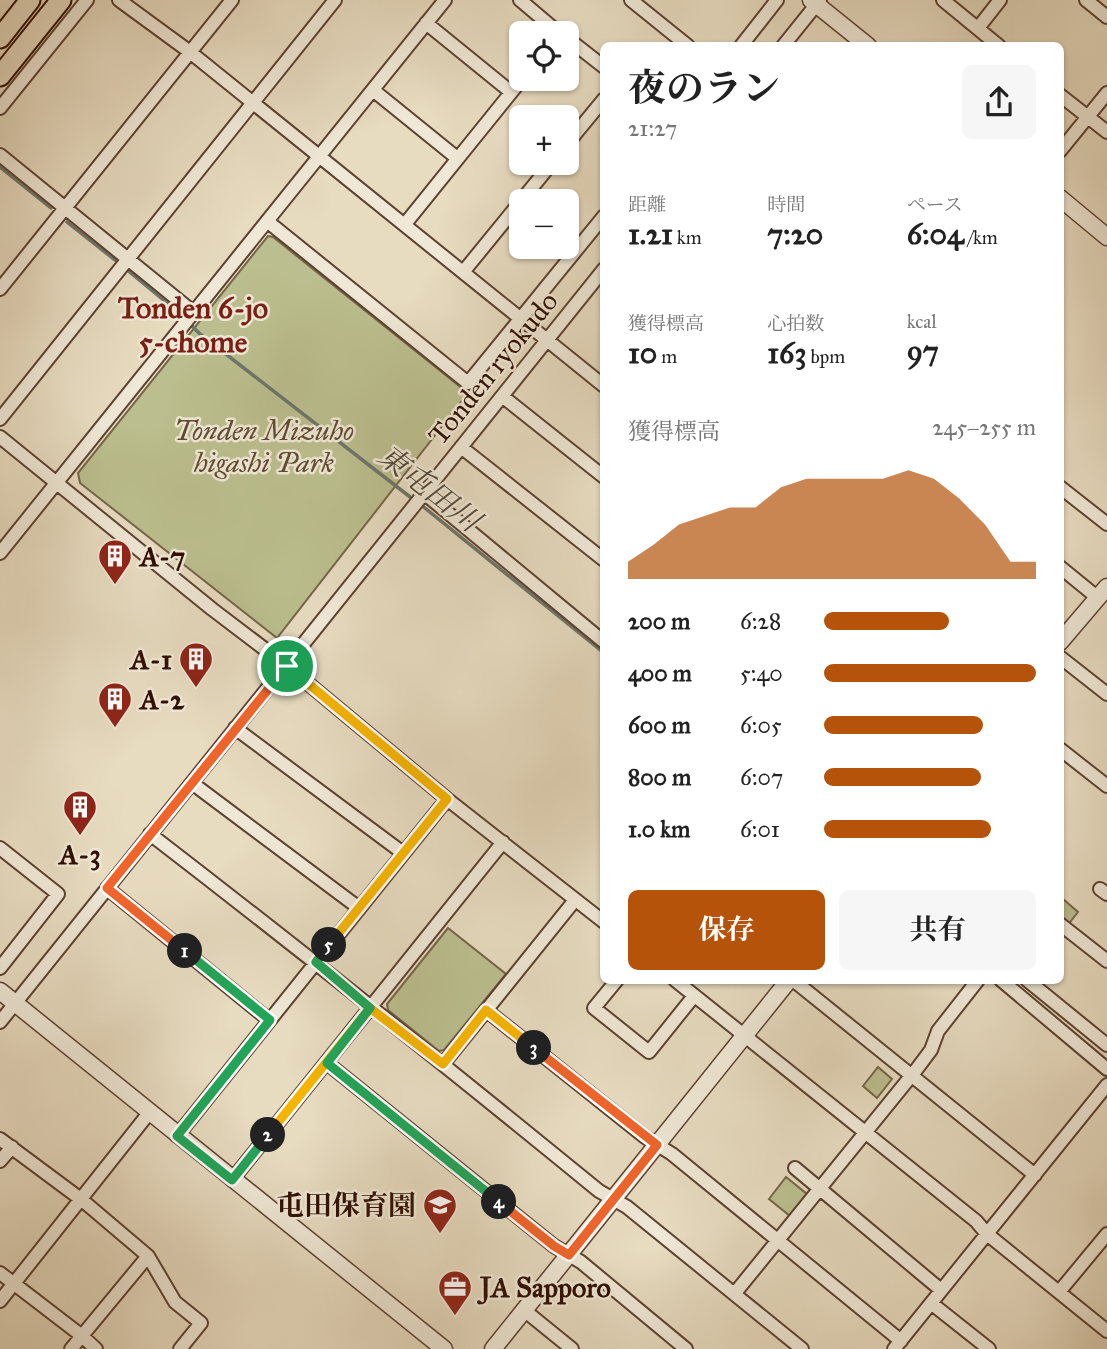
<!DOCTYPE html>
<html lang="ja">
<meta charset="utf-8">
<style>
body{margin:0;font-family:"IM FELL Great Primer","Noto Serif JP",serif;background:#f6f6f6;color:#222;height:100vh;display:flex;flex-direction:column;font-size:26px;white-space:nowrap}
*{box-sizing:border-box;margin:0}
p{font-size:23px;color:#767676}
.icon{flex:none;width:38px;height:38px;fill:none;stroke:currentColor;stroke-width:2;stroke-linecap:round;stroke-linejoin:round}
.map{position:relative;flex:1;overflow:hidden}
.panel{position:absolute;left:600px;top:42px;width:464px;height:942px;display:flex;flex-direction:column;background:#fff;border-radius:10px;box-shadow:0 2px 5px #0004}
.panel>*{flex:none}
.fabs{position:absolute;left:509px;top:21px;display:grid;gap:14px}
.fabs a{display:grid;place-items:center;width:70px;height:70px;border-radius:10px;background:#fff;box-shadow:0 2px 5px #0004;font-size:35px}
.pin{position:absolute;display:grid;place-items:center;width:60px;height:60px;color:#fff;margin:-30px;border:4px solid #fff;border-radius:50%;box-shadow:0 2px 7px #0007}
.km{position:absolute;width:35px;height:35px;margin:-18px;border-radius:50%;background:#222;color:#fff;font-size:19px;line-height:35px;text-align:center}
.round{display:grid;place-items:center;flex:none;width:74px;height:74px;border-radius:10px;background:#f6f6f6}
.overview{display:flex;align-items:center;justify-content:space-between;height:119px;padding:0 28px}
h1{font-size:38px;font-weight:700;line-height:52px}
.figures{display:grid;grid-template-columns:repeat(3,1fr);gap:10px;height:119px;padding:7px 28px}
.figures div{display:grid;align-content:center}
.figures b{font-size:30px;font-weight:700}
.figures small{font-size:19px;font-weight:400}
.figures p{font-size:19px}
.chart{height:196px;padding:14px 28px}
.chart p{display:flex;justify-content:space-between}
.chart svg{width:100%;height:126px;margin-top:7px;fill:#b45309;opacity:.7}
.cta{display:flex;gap:14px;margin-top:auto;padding:14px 28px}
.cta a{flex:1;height:80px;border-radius:10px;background:#b45309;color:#fff;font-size:28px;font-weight:700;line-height:80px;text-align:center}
.cta a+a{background:#f6f6f6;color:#222}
ul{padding:0 28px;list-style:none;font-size:23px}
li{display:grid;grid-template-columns:112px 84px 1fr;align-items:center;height:52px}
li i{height:18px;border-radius:9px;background:#b45309}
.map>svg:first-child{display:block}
.green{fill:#bbbe8e;stroke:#756647;stroke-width:2}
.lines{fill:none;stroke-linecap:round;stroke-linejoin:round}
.stream{stroke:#6d766b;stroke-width:3.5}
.minor-casing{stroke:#5d4130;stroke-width:16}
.tertiary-casing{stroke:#5d4130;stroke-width:19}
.primary-casing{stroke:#2f0e00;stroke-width:23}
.minor{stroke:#efe8d6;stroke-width:12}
.tertiary{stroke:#efe8d6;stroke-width:16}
.primary{stroke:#e7dbc0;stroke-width:19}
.split-1-casing{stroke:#fff;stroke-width:14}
.split-2-casing{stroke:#fff;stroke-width:14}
.split-3-casing{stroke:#fff;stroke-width:14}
.split-4-casing{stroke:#fff;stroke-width:14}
.split-5-casing{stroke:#fff;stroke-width:14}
.split-6-casing{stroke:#fff;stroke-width:14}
.split-1{stroke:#f0652b;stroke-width:9}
.split-2{stroke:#22a559;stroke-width:9}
.split-3{stroke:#f5b400;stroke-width:9}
.split-4{stroke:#f0652b;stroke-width:9}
.split-5{stroke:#22a559;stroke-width:9}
.split-6{stroke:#f5b400;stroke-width:9}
.labels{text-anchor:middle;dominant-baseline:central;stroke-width:5;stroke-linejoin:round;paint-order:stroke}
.street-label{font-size:28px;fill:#2f0e00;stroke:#efe8d6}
.park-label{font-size:28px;font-style:italic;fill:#604c32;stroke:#efe8d6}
.poi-label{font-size:28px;font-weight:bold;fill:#2f0e00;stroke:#efe8d6;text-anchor:start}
.neighbourhood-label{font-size:30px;font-weight:bold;fill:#7a1f14;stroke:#efe8d6}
.water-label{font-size:30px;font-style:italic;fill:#534b3e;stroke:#efe8d6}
</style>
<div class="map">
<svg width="1107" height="1349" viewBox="0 0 1107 1349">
<rect width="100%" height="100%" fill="#e7dbc0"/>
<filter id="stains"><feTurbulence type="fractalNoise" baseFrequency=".00286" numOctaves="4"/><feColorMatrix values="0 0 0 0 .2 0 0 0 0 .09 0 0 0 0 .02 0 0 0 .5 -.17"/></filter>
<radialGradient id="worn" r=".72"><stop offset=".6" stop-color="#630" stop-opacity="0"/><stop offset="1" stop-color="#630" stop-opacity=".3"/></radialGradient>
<!-- green -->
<path class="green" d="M268,236L273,237L468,393L277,638L80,483L78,473Z
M1063,899L1078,912L1067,926L1061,921V902Z
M448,928L506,974L444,1050L439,1051L388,1010L387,1004Z
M878,1067L892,1079L877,1098L863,1086Z
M786,1177L807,1194L790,1216L769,1199Z"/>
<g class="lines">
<!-- stream -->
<path class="stream" d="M0,167L51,208
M67,222L120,264
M126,269L184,317
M189,323L200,334L414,500
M420,504L604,653"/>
<!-- minor casing -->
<g class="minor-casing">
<path id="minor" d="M119,0L190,52L604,386
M520,0L559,33
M631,0L688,46
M943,0L999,46
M1086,0L1107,17
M426,23L511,92
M978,28L1000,0
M567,38L604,67
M741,46L777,0
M783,46L820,0
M373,90L457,158
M1060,95L1107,132
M0,108L87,0
M567,144L604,99
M1060,151L1107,93
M0,155L193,312
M267,221L468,383L604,216
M405,224L522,79
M464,271L552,163
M0,289L232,0
M502,396L604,477
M0,419L335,0
M0,437L212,609L287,666L447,799L604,922
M461,447L604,560
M1060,487L1107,524
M424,493L604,642
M0,553L445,0
M1060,567L1098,598
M1060,657L1107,694
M235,728L403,853
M1060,749L1107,786
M192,783L359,908
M150,834C302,951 451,1070 599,1191L627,1207L802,1349
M0,848L58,894L0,968
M107,888L269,1020
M1100,889L1107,894
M1060,924L1107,961
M617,980L594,1008L649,1052L694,996
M675,980L976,1221L987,1234L1107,1331
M793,980L1035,1175
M1001,980L1107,1069
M1027,980L1107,1045
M486,1010L645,1137L672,1154L901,1341
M0,1022L604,269
M327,1063L554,1246L581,1262L686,1349
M443,1064L575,900
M177,1136L447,799
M0,1139L82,1200L148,1256L175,1302L201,1323L180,1349
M0,1161L12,1147
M795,1168L941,1290
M232,1180L503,842
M0,1273L82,1336L96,1349
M1059,1292L1107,1234
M735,1293L916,1070L931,1050L938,1031L978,980
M0,1301L149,1113
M931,1303L989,1349
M524,1310L572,1349
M71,1349L148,1256
M894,1349L1107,1085"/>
</g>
<!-- tertiary casing -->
<g class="tertiary-casing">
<path id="tertiary" d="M811,0L868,46
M1060,198L1107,237
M1060,642L1107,587
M0,991L444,1349
M493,1349L789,980"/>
</g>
<!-- primary casing -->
<g class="primary-casing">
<path id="primary" d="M0,38L30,0
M0,76L61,0"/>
</g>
<!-- minor -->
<use href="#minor" class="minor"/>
<!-- tertiary -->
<use href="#tertiary" class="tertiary"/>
<!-- primary -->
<use href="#primary" class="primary"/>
</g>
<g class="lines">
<!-- split-1 casing -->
<g class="split-1-casing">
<path id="split-1" d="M185,951L107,888L287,666"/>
</g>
<!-- split-2 casing -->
<g class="split-2-casing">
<path id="split-2" d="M185,951L270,1020L177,1136L232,1180L268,1135"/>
</g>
<!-- split-3 casing -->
<g class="split-3-casing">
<path id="split-3" d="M268,1135L370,1008L443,1064L486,1010L534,1048"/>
</g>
<!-- split-4 casing -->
<g class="split-4-casing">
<path id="split-4" d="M499,1202L554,1246L569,1255L657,1145L534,1048"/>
</g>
<!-- split-5 casing -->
<g class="split-5-casing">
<path id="split-5" d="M329,945L316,962L370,1008L327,1063L499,1202"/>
</g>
<!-- split-6 casing -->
<g class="split-6-casing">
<path id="split-6" d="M287,666L447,799L329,945"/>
</g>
<!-- split-1 -->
<use href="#split-1" class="split-1"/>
<!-- split-2 -->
<use href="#split-2" class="split-2"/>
<!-- split-3 -->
<use href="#split-3" class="split-3"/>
<!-- split-4 -->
<use href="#split-4" class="split-4"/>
<!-- split-5 -->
<use href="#split-5" class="split-5"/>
<!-- split-6 -->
<use href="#split-6" class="split-6"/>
</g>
<!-- icons -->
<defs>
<g id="building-pin" transform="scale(1.75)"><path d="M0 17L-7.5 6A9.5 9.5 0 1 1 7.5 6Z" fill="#8f2418" stroke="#efe8d6"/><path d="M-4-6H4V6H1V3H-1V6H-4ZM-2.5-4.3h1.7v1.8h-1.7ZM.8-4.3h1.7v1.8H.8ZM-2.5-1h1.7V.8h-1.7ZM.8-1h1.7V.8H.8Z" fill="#fff"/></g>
<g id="school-pin" transform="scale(1.75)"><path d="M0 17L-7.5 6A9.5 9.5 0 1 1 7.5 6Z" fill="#8f2418" stroke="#efe8d6"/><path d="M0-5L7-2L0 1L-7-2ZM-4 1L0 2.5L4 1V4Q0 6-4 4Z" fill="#fff"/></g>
<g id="office-pin" transform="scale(1.75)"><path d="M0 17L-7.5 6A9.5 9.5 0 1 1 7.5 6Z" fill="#8f2418" stroke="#efe8d6"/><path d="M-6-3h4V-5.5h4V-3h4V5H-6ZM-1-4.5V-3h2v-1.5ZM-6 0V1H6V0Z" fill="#fff"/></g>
</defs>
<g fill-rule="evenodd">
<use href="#building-pin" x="115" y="556"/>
<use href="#building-pin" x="196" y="659"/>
<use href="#building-pin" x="115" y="699"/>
<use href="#building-pin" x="80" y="807"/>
<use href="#school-pin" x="440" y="1205"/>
<use href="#office-pin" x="455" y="1287"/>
</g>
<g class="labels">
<!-- street labels -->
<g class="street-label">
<text transform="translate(493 368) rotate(-51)">Tonden ryokudo</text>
</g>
<!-- park labels -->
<g class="park-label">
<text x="264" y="430">Tonden Mizuho<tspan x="264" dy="32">higashi Park</tspan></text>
</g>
<!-- poi labels -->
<g class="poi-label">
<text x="140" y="556">A-7</text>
<text x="172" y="659" text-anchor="end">A-1</text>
<text x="140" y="699">A-2</text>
<text x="80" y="854" text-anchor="middle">A-3</text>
<text x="416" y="1205" text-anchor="end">屯田保育園</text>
<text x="480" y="1287">JA Sapporo</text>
</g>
<!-- neighbourhood labels -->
<g class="neighbourhood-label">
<text x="193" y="308">Tonden 6-jo<tspan x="193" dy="34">5-chome</tspan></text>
</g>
<!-- water labels -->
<g class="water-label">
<text transform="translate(429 488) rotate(38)">東屯田川</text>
</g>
</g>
<rect width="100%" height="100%" filter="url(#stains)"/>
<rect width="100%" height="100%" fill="url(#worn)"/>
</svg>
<div class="fabs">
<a><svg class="icon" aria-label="locate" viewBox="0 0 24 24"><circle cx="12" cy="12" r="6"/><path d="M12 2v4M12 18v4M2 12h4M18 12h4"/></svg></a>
<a>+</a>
<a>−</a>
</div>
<div class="pin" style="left:287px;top:666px;background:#1e9e55"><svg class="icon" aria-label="arrive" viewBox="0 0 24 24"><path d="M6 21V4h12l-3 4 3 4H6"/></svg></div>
<b class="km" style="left:185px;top:951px">1</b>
<b class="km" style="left:268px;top:1135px">2</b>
<b class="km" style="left:534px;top:1048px">3</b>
<b class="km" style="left:499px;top:1202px">4</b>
<b class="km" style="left:329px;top:945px">5</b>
<section class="panel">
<div class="overview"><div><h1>夜のラン</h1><p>21:27</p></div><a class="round"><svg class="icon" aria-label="share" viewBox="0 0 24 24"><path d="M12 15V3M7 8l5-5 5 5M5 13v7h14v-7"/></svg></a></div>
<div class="figures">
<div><p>距離</p><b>1.21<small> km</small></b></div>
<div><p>時間</p><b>7:20</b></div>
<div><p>ペース</p><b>6:04<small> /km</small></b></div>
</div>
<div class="figures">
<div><p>獲得標高</p><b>10<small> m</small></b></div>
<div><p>心拍数</p><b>163<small> bpm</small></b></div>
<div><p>kcal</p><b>97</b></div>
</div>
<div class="chart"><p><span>獲得標高</span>245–255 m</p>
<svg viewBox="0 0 160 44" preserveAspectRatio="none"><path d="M0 44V38L10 32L20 25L30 22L40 19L50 19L60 12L70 9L80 9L90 9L100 9L110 6L120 9L130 16L140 25L150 38L160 38V44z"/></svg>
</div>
<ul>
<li><b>200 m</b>6:28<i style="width:59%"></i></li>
<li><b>400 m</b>5:40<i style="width:100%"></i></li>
<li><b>600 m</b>6:05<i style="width:75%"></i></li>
<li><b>800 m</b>6:07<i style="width:74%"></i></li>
<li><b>1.0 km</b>6:01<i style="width:79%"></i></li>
</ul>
<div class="cta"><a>保存</a><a>共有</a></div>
</section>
</div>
